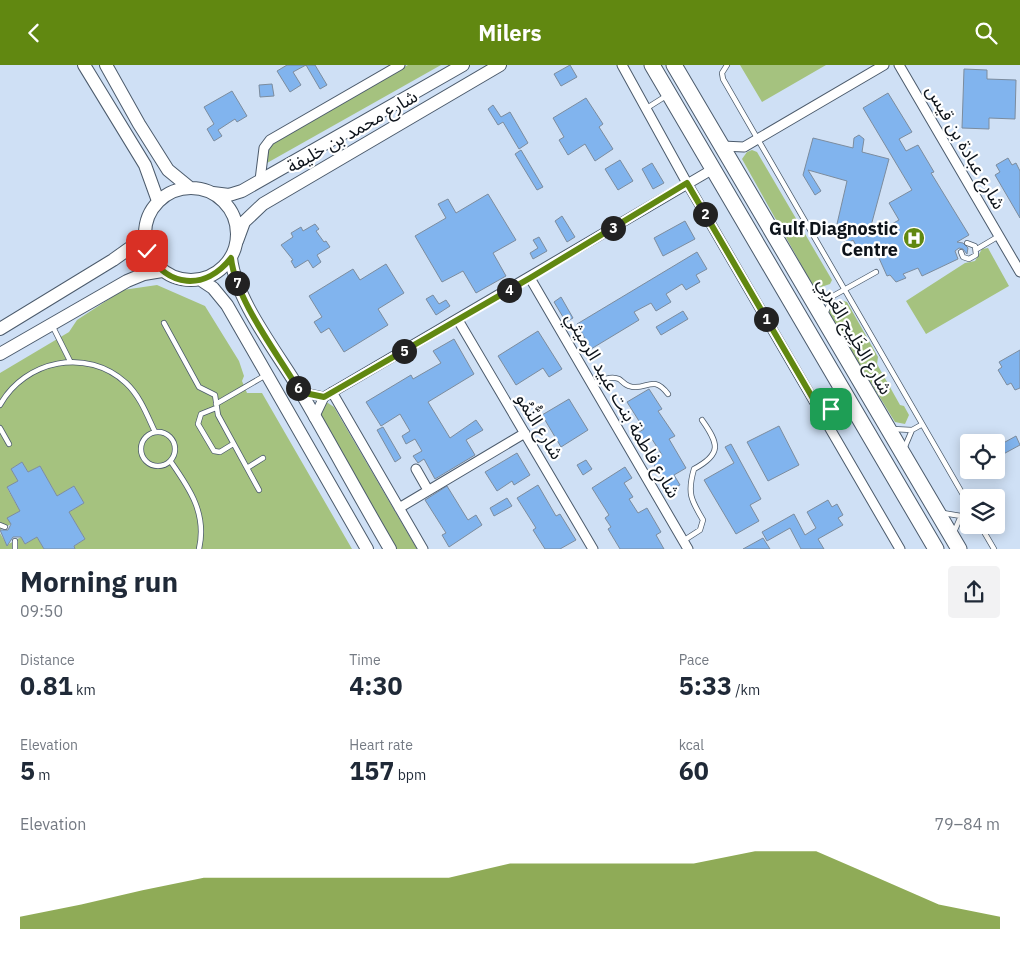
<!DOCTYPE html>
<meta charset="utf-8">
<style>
body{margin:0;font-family:"IBM Plex Sans","Noto Sans Arabic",sans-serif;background:#f2f2f3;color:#1f2937;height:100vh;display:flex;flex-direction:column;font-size:19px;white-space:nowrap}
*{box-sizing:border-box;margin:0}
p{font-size:16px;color:#747a83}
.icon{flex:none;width:28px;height:28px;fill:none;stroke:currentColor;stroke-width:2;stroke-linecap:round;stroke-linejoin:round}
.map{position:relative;height:484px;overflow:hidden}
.side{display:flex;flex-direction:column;background:#fff;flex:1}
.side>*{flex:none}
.buttons{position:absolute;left:960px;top:369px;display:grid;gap:10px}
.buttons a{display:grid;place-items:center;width:45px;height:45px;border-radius:5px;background:#fff;box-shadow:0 2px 12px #0003;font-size:25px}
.pin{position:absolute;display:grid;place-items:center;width:42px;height:42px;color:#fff;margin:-21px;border-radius:10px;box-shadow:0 2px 8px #0006}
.km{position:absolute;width:25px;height:25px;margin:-12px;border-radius:50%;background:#222;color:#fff;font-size:14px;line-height:25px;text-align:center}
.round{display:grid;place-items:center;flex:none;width:52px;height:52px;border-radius:5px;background:#f2f2f3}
.headline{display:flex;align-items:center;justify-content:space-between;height:85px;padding:0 20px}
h1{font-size:28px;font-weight:800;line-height:38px}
.figures{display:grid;grid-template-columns:repeat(3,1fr);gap:8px;height:85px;padding:5px 20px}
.figures div{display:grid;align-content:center}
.figures b{font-size:25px;font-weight:800}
.figures small{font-size:14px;font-weight:400}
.figures p{font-size:14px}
.chart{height:140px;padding:10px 20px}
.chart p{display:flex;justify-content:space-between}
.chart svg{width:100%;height:90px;margin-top:5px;fill:#618811;opacity:.7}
header{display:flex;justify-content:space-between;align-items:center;height:65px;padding:0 20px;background:#618811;color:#fff;font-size:22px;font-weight:800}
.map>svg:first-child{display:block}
.green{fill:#a5c27f}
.building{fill:#81b4ee;stroke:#7c8c9e}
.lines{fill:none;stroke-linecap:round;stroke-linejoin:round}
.lane-casing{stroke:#4c5b6c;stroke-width:6}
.street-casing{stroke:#4c5b6c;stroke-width:11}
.secondary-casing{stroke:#4c5b6c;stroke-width:14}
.highway-casing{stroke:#4c5b6c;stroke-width:17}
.lane{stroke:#fff;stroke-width:4.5}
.street{stroke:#fff;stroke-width:9}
.secondary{stroke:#fff;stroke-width:12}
.highway{stroke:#fff;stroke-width:15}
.route-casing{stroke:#fff;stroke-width:10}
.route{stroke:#618811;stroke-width:6}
.labels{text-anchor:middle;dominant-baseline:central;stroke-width:4.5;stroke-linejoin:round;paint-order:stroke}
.street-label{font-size:18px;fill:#0d131a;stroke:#fff}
.poi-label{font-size:18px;font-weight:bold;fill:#0d131a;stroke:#fff;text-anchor:end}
</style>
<header><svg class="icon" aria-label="back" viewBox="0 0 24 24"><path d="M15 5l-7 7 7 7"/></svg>Milers<svg class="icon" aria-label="search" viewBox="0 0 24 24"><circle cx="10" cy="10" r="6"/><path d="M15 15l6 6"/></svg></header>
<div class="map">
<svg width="1020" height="484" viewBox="0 0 1020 484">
<rect width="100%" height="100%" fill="#cfe0f5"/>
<!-- green -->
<path class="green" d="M408,0H441L267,98L266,82Z
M740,0H826L762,37Z
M752,85L757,87L832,215L830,219L821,222L812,219L742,94L747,87Z
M988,183L1009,221L926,269L906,236L965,198L975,196L982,184Z
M157,220L205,241L239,296L244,311L242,316L247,328H262L352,484H75L74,481L85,474L69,447L84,438L74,421L57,431L40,401L28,407L22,397L11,404L18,416L7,423L20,446L8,453L11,459L0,465V308L69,267L77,255L123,225Z
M840,235L847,237L878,292L877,299L900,340L904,341L909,350L905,359L895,357L828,248L833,238Z
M328,338L334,342L417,484H394L316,349L319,339Z
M0,468L7,480L21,472L25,479L37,472L44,484H0Z"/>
<!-- building -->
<path class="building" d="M287,0H315L327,20L320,24L306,0L293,7L301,20L290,27L277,6Z
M570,0L577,12L561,21L554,9Z
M964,4L987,5V14L1016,15L1015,54L989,53V64L962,63Z
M272,19L274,31L260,32L259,20Z
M232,26L247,51L237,57L235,54L218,65L222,71L214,76L207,64L214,59L204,42Z
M888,28L912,67L899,74L906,86L918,80L934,107L931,108L969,170L957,177L963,178L968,183L967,189L963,184L959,183L955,186L958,194L922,211L918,203L903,209L906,213L896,217L890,210L887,211L874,182L861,189L853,175L846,179L838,167L847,162L837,159L847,116L808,105L821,126L815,130L803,110L813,73L853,83L854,73L859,70L864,74L862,87L889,94L868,172L899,155L889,138L912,125L863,43Z
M586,33L603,59L599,62L613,84L595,96L585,79L568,90L559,75L564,72L553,53Z
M493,40L501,52L510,47L528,78L519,84L503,57L498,60L488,44Z
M521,85L543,122L537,125L515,89Z
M1008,93L1012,100L1016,98L1020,106V153L995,110L1000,107L996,100Z
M620,95L633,116L618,125L605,104Z
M652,98L664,118L653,124L642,104Z
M488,129L516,175L493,188L506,211L476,228L463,206L442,217L415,171L446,153L438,139L448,134L456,148Z
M562,151L575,172L567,177L555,156Z
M685,156L695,174L663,191L654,173Z
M315,159L319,164L316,166L324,177L326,176L330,182L317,190L321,197L313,203L308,195L295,203L291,196L293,195L281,180L293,172L291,168L301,162L303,166Z
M539,172L547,186L533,194L530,188L538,183L533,175Z
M697,187L707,204L696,210L700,217L686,225L682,219L666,229L671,237L656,246L651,238L634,247L639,255L591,284L577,259Z
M386,199L404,228L378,244L388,260L344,287L329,263L321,268L314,257L322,252L309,231L353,204L360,215Z
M433,230L439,239L446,235L450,241L436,250L426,234Z
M561,232L573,253L566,257L554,237Z
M683,246L688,254L661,270L656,262Z
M538,266L562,304L549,312L543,303L516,320L498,291Z
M454,274L474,309L428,337L450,373L476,355L483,365L466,375L475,390L435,414L424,394L418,398L413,391L422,386L415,374L406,379L402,371L410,366L400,349L381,361L366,337L411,310L413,314L441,298L433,286Z
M1020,285V323L1015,325L1011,318L1007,320L998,305L1002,302L999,297Z
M649,324L662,344L658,346L675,371L669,374L686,403L674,410L680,420L669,426L652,396L662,390L650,371L641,377L636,369L644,364L627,337Z
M569,334L588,365L561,382L542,350Z
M779,361L799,400L768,416L747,377Z
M383,362L401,393L395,397L377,365Z
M1016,371L1020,380L996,393V382Z
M731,379L761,434L750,440L759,456L736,469L704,415L734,398L725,382Z
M517,388L530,410L514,420L512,416L497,426L485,407Z
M586,395L592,404L583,410L577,400Z
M22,397L28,407L40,401L57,431L74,421L84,438L69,447L85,474L74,481L75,484H44L37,472L25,479L21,472H13L7,481L0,465H8L11,459L7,453L20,446L7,422L18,416L11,404Z
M625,402L632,413L624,418L633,432L629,434L638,448L647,443L661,467L656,470L664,484H620L608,464L611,462L605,453L609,450L592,423Z
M538,420L556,451L560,449L576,475L560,484H545L533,465L536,463L517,433Z
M447,421L468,455L476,450L482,460L449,482L442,470L446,468L425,435Z
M507,433L512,441L494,451L490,443Z
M828,435L832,442L837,439L843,450L838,453L843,460L818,474L824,484H801L790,463L767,476L762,467L794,449L805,470L816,463L807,447Z
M763,473L770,484H743Z"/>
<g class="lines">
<!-- lane casing -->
<g class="lane-casing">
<path id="lane" d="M727,0L722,8L723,14L969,440
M647,43L666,31
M977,184L999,171
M961,187L963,192L969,194L976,190L975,181L967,178
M814,228L833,231L876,207
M825,249L833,231
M164,258L199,322L215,330L218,350L259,425
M53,262L70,296
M592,320C600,316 610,310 619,314C622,316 625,320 629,321C646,327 652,308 668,329
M216,339L266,310
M0,340C25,295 87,282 126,318C140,331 147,350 155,367
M216,343L201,349L198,359L214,386L220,387L233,379
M0,363L9,379
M893,364L912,365L921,360
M141 384a17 17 0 1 1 34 0a17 17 0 1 1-34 0Z
M904,384L912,365
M171,397C190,424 207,449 199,484
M247,403L263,393
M943,448L961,451
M0,460L5,462
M980,460L994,484
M954,467L961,451L969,447
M683,476L700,465L703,455C691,435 687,428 694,404C722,389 719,379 702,355
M15,484V476"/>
</g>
<!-- street casing -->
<g class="street-casing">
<path id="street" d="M622,0L687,118L900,484
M899,0L1020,207
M722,81L744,82L884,0
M260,115L264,83L270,75L400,0
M530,213L688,484
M458,255L593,484
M301,327L324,332
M332,327L423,484
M822,349C833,343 841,343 854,345
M314,353L324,332L713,104
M416,404L428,425
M399,443L525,368"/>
</g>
<!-- secondary casing -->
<g class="secondary-casing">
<path id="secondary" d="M84,0L145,100L158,136
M106,0L139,59L168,105L190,123
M145 169a46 46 0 1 1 92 0a46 46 0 1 1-92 0Z
M213,128L229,130L242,126L463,0
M237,176L244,157L263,139L500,0
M231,193C236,236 277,287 299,324C330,377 359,431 390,484
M201,215L213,223L227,240L367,484
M0,264L113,195L144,173
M0,289L127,216L144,209L162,206"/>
</g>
<!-- highway casing -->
<g class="highway-casing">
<path id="highway" d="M652,0L936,484
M674,0L959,484"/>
</g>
<!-- lane -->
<use href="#lane" class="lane"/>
<!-- street -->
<use href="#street" class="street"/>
<!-- secondary -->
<use href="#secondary" class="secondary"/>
<!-- highway -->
<use href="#highway" class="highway"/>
</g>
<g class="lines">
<!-- route casing -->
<g class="route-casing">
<path id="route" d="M147,186C167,223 205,226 231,193C236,236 278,289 300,327L324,332L530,213L687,118L822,349L831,344"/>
</g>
<!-- route -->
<use href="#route" class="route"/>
</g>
<!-- icons -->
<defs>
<g id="hospital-disc" transform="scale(1.125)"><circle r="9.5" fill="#618811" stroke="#fff"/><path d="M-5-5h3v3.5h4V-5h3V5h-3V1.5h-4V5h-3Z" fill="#fff"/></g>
</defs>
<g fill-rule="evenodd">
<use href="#hospital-disc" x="914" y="173"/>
</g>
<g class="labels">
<!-- street labels -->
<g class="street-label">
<text transform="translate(352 66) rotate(-30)">شارع محمد بن خليفة</text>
<text transform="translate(966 82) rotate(60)">شارع عبادة بن قيس</text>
<text transform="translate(855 271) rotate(60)">شارع الخَلِيج العَربِي</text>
<text transform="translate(623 340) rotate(60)">شارع فاطمة بنت عبيد الرميثي</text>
<text transform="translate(540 361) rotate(59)">شارع النُّمُو</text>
</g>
<!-- poi labels -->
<g class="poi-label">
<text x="898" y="163">Gulf Diagnostic<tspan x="898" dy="21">Centre</tspan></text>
</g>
</g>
</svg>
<div class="buttons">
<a><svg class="icon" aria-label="locate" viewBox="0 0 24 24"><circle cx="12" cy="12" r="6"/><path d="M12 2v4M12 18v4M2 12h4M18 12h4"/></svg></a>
<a><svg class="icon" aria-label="layers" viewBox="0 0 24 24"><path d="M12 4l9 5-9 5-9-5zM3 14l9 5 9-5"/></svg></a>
</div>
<div class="pin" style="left:831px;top:344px;background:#1e9e55"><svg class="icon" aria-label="arrive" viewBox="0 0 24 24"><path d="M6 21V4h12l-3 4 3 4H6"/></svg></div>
<div class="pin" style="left:147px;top:186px;background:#d93025"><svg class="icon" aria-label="check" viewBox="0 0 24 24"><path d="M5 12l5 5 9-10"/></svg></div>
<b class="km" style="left:766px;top:254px">1</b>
<b class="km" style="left:705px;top:149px">2</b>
<b class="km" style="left:613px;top:163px">3</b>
<b class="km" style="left:509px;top:225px">4</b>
<b class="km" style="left:404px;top:286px">5</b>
<b class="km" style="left:298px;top:323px">6</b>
<b class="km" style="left:237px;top:218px">7</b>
</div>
<section class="side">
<div class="headline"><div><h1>Morning run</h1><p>09:50</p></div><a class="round"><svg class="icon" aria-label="share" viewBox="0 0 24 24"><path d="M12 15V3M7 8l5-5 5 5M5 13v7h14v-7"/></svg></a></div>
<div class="figures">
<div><p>Distance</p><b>0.81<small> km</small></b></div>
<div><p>Time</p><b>4:30</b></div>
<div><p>Pace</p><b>5:33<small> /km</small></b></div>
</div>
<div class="figures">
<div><p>Elevation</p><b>5<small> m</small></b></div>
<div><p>Heart rate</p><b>157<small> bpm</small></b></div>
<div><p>kcal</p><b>60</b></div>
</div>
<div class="chart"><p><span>Elevation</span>79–84 m</p>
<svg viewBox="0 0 160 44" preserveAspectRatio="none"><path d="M0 44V38L10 32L20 25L30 19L40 19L50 19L60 19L70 19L80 12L90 12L100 12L110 12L120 6L130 6L140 19L150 32L160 38V44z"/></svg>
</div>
</section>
